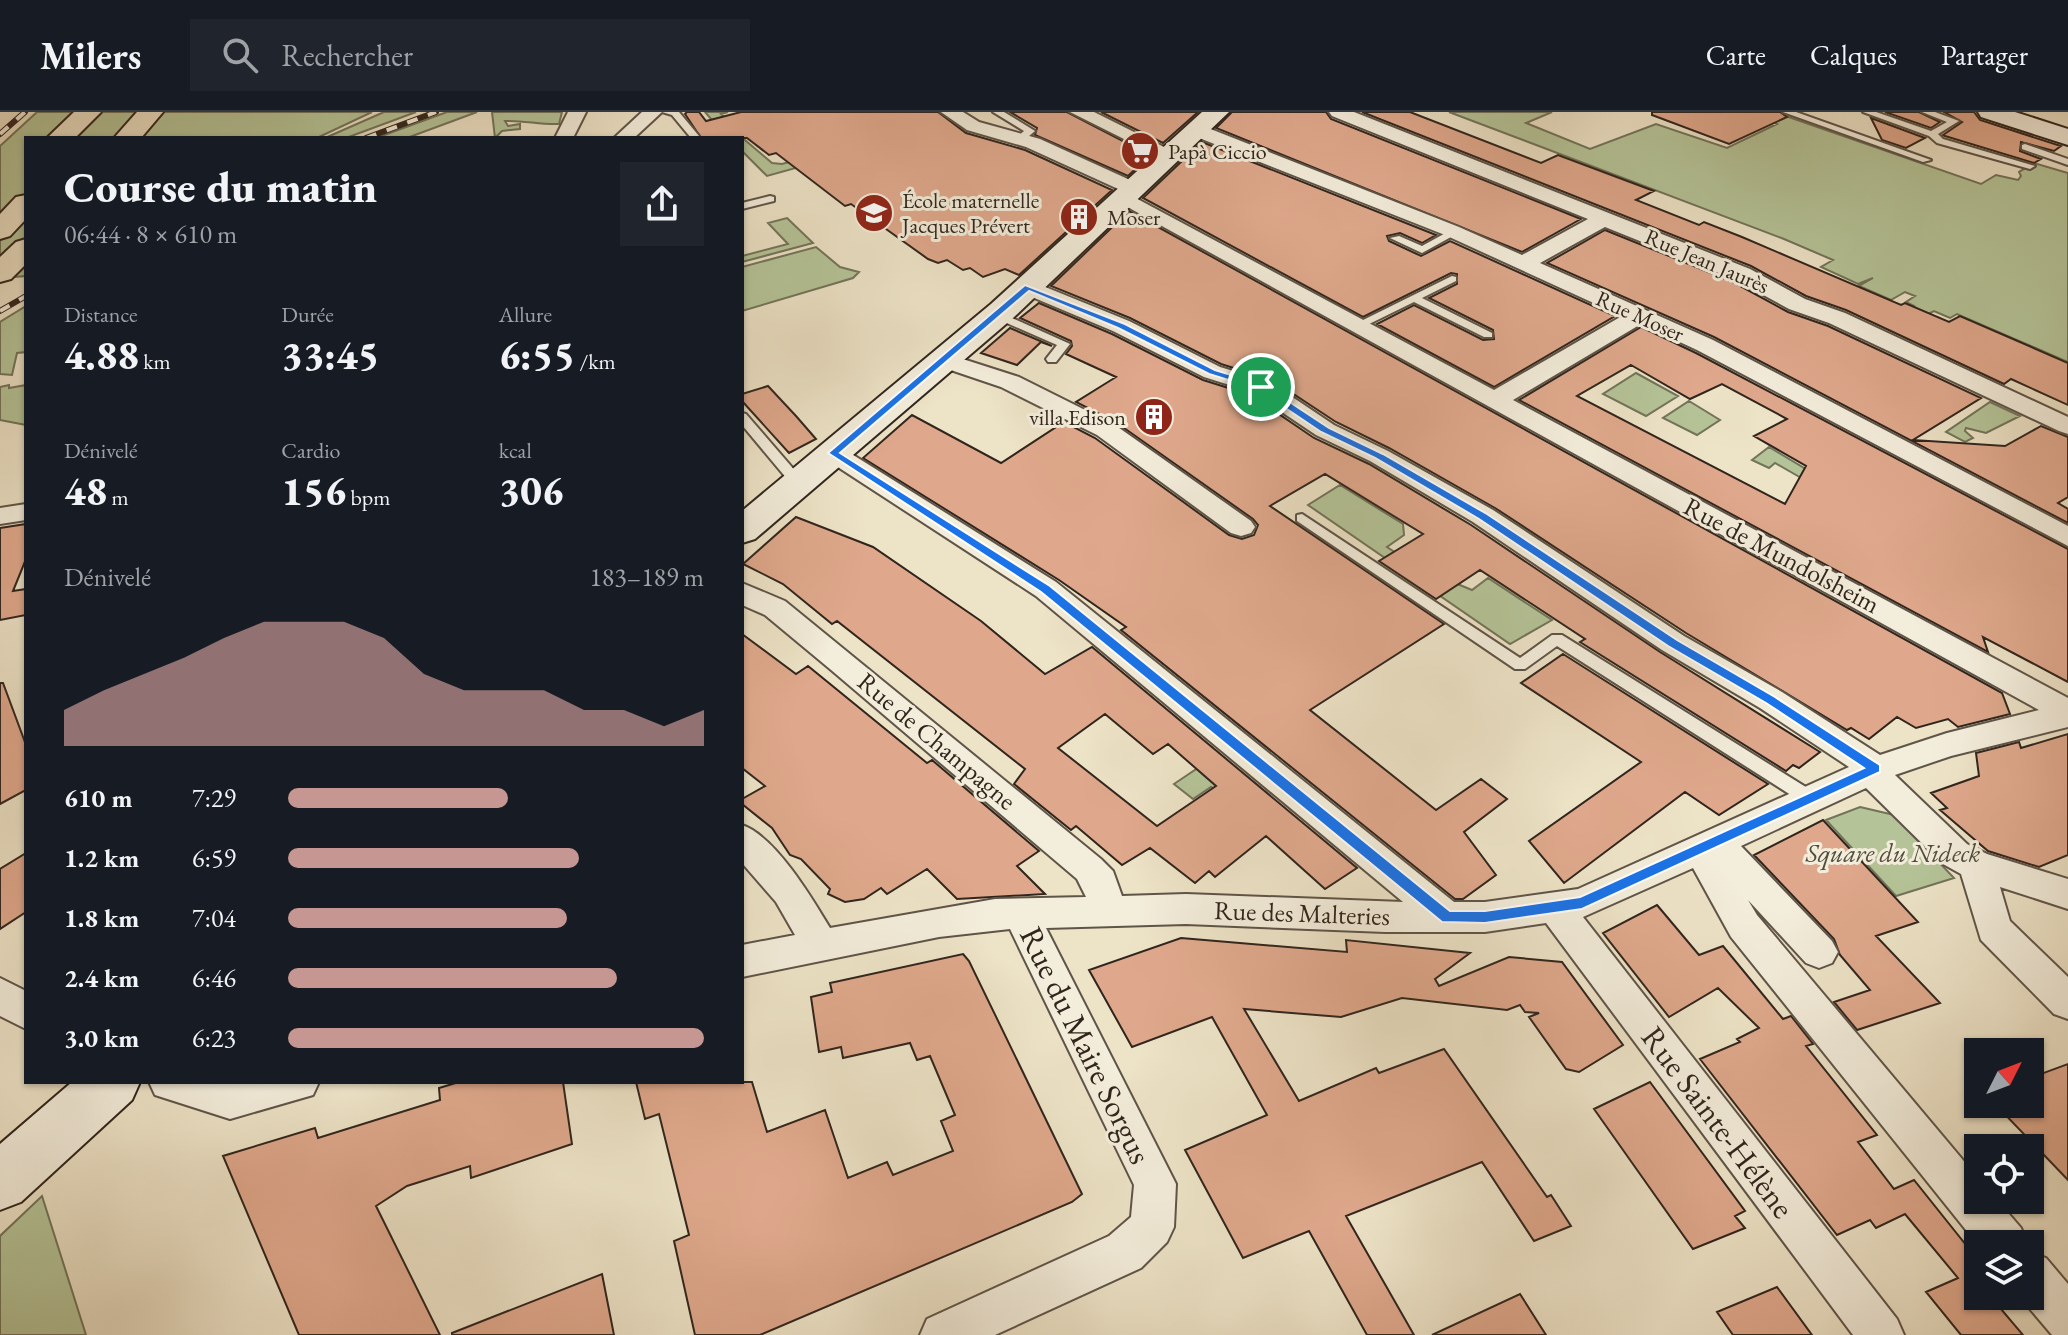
<!DOCTYPE html>
<html lang="fr">
<meta charset="utf-8">
<style>
body{margin:0;font-family:"EB Garamond",serif;background:#20242c;color:#f1f3f6;height:100vh;display:flex;flex-direction:column;font-size:30px;white-space:nowrap}
*{box-sizing:border-box;margin:0}
p{font-size:26px;color:#9ea1a6}
.icon{flex:none;width:44px;height:44px;fill:none;stroke:currentColor;stroke-width:2;stroke-linecap:round;stroke-linejoin:round}
.map{position:relative;flex:1;overflow:hidden}
.drawer{position:absolute;left:24px;top:24px;width:720px;height:948px;display:flex;flex-direction:column;background:#171b24;border-radius:0px;box-shadow:0 2px 6px #0004}
.drawer>*{flex:none}
.needle{width:52px;rotate:48deg}
.controls{position:absolute;left:1964px;top:926px;display:grid;gap:16px}
.controls a{display:grid;place-items:center;width:80px;height:80px;border-radius:0px;background:#171b24;box-shadow:0 2px 6px #0004;font-size:40px}
.pin{position:absolute;display:grid;place-items:center;width:68px;height:68px;color:#fff;margin:-34px;border:4px solid #fff;border-radius:50%;box-shadow:0 2px 8px #0007}
.round{display:grid;place-items:center;flex:none;width:84px;height:84px;border-radius:0px;background:#20242c}
.summary{display:flex;align-items:center;justify-content:space-between;height:136px;padding:0 40px}
h1{font-size:44px;font-weight:800;line-height:60px}
.metrics{display:grid;grid-template-columns:repeat(3,1fr);gap:12px;height:136px;padding:8px 40px}
.metrics div{display:grid;align-content:center}
.metrics b{font-size:40px;font-weight:800}
.metrics small{font-size:22px;font-weight:400}
.metrics p{font-size:22px}
.chart{height:224px;padding:16px 40px}
.chart p{display:flex;justify-content:space-between}
.chart svg{width:100%;height:144px;margin-top:8px;fill:#c59692;opacity:.7}
ul{padding:0 40px;list-style:none;font-size:26px}
li{display:grid;grid-template-columns:128px 96px 1fr;align-items:center;height:60px}
li i{height:20px;border-radius:10px;background:#c59692}
header{display:flex;align-items:center;gap:48px;box-sizing:border-box;height:112px;padding:0 40px;background:#171b24;border-bottom:2px solid #363941}
header strong{font-size:38px}
nav{display:flex;gap:44px;margin-inline-start:auto;font-size:28px}
.search{width:560px;height:72px;background:#20242c;display:flex;align-items:center;gap:20px;box-sizing:border-box;padding:0 28px;border-radius:0px;color:#9ea1a6;font-size:30px}
.map>svg:first-child{display:block}
.green{fill:#b5c498;stroke:#72745a;stroke-width:2}
.building{fill:#dfa88c;stroke:#30251d;stroke-width:2;fill-rule:evenodd}
.lines{fill:none;stroke-linecap:round;stroke-linejoin:round}
.lane-casing{stroke:#5f5448;stroke-width:4}
.street-casing{stroke:#5f5448;stroke-width:4}
.secondary-casing{stroke:#30251d;stroke-width:4}
.highway-casing{stroke:#30251d;stroke-width:4}
.lane{fill:#f3eddb;fill-rule:evenodd}
.street{fill:#f3eddb;fill-rule:evenodd}
.secondary{fill:#f3eddb;fill-rule:evenodd}
.highway{fill:#ede3c7;fill-rule:evenodd}
.rail-casing{stroke:#30251d;stroke-width:6}
.rail{stroke:#f3eddb;stroke-width:4;stroke-dasharray:11;stroke-linecap:butt}
.route{fill:#1a73e8;stroke:#fff;stroke-width:2;fill-rule:evenodd}
.labels{text-anchor:middle;dominant-baseline:central;stroke-width:6;stroke-linejoin:round;paint-order:stroke}
.far-poi-label{font-size:22px;fill:#30251d;stroke:#f3eddb;text-anchor:start}
.far-street-label{font-size:22px;fill:#30251d;stroke:#f3eddb}
.street-label{font-size:26px;fill:#30251d;stroke:#f3eddb}
.park-label{font-size:26px;font-style:italic;fill:#514d3c;stroke:#f3eddb}
.near-street-label{font-size:32px;fill:#30251d;stroke:#f3eddb}
</style>
<header>
<strong>Milers</strong>
<div class="search"><svg class="icon" aria-label="search" viewBox="0 0 24 24"><circle cx="10" cy="10" r="6"/><path d="M15 15l6 6"/></svg>Rechercher</div>
<nav><a>Carte</a><a>Calques</a><a>Partager</a></nav>
</header>
<div class="map">
<svg width="2068" height="1223" viewBox="0 0 2068 1223">
<rect width="100%" height="100%" fill="#ede3c7"/>
<filter id="stains"><feTurbulence type="fractalNoise" baseFrequency=".0025" numOctaves="4"/><feColorMatrix values="0 0 0 0 .2 0 0 0 0 .09 0 0 0 0 .02 0 0 0 .5 -.17"/></filter>
<radialGradient id="worn" r=".72"><stop offset=".6" stop-color="#630" stop-opacity="0"/><stop offset="1" stop-color="#630" stop-opacity=".3"/></radialGradient>
<!-- green -->
<path class="green" d="M37,0H372L317,26H26V164L0,166V34Z
M384,0H416L346,26H325Z
M447,0H477L407,26H376Z
M492,0H562L559,12C540,13 524,8 505,9L508,14L520,12V17L502,19L495,26Z
M705,0H728L721,2L736,15L732,17L772,51L782,52L817,42H846L767,64L742,39V26L723,21Z
M1449,0H1552L1526,11L1590,37L1656,12L1727,36L1777,12L1768,8L1780,2L1981,72L1996,63L2018,68L2021,64L2019,60L2034,51L2068,61V250L1957,202L1950,206L1934,199L1926,203L1910,197L1914,194L1906,190L1915,184L1905,180L1891,188L1859,174L1873,166L1858,172L1821,155L1833,148L1784,127Z
M787,106L813,131L742,150V144L788,132L768,111Z
M816,135L840,155L859,160L853,166L742,199V155Z
M26,194V240L17,241L12,263L0,262V210Z
M1636,261L1678,284L1646,304L1603,282Z
M9,273V276L26,273V313L0,308V275Z
M1689,289L1720,308L1697,323L1663,306Z
M1990,290L2020,304L1986,321L1966,316L1965,319L1973,326L1965,330L1946,320Z
M1769,335L1814,362L1803,367L1775,351L1769,356L1752,348Z
M1340,373L1403,412L1404,423L1387,435L1419,456L1472,478L1488,466L1552,508L1510,532L1308,393Z
M1217,643L1237,658L1215,677L1211,675L1193,687L1174,672Z
M1860,695L1894,703L1954,766L1896,784L1826,708Z
M42,1084L86,1223H0V1124Z"/>
<!-- building -->
<path class="building" d="M687,0H699L706,9L741,0H938L966,21L1025,38L1112,78L1019,163L1005,157L983,165L970,156L963,158L947,148L938,151L928,147L851,92L845,94L776,41L769,43L747,26H701L685,2Z
M1010,0H1067L1150,43L1128,64L1035,23L1037,16Z
M1101,0H1198L1163,31Z
M1232,0H1326L1331,7L1581,107L1522,140L1216,16Z
M1362,0H1410L1541,51L1558,43L1654,79L1636,88L1699,113L1704,110L1742,125L1901,193L1905,191L1949,210L1960,204L2068,251V293L2011,267L2004,272L1846,198L1806,184L1751,154Z
M1652,0H1780L1787,5L1729,32L1652,3Z
M1885,0H1919L1940,10L1931,16Z
M1944,0H1974L1980,8L2061,34L2054,39L2021,30L2020,39L2041,47L2034,51L1945,24L1943,23L1962,10Z
M1871,6L1925,26L1906,36L1882,28Z
M1202,30L1436,123L1422,131L1400,121L1387,124L1389,129L1421,144L1450,129L1615,204L1494,275L1377,212L1414,193L1483,228L1494,227L1493,218L1429,186L1457,172V162L1451,161L1363,205L1143,86Z
M1129,99L2002,581L2010,602L1958,615L1948,607L1916,616L1897,605L1869,627L1851,616L1847,618L1686,521L1495,396L1389,336L1336,310L1272,268L1221,252L1130,206L1051,174Z
M1605,118L1733,170L1788,200L1828,214L1981,286L1913,328L2005,334L2041,314L2068,325V385L2058,391L2068,397V411L1714,225L1547,151Z
M1039,191L1112,222L1203,268L1251,283L1314,326L1369,352L1471,413L1660,540L1820,640L1799,656L1793,653L1786,659L1580,530L1585,527L1480,458L1436,487L1379,449L1423,422L1325,362L1270,394L1444,512L1310,598L1436,698L1481,667L1507,687L1464,720L1496,763L1463,787H1455L1121,518L1126,515L1059,468L863,346L912,303L1001,351L1064,310L1095,326L1229,423L1242,427L1254,423L1258,413L1253,407L1117,311L1076,290L1116,265L1066,242L1072,234L1071,229L1020,206Z
M1641,215L1696,241L2068,437V570L1983,525L1988,540L1519,288ZM1631,253L1690,287L1722,272L1787,307L1754,324L1806,354L1785,392L1577,284Z
M1010,216L1052,234L1041,230L1017,253L981,241Z
M768,274L796,304L816,327L789,341L742,289V282Z
M796,405L873,435L981,509L1045,562L1092,535L1357,756L1325,777L1266,724L1215,765L1209,759L1195,771L1150,736L1122,753L1076,714L1071,718L1014,672L1025,657L837,509L832,512L783,472L743,452ZM1105,602L1153,642L1168,632L1216,674L1157,714L1058,636Z
M26,412V447L13,479L26,477V503L0,508V416Z
M742,522L796,562L808,554L927,651L932,648L1039,739L1017,754L1045,782L957,787L927,757L887,782L881,776L864,787L845,790L828,782L830,777L801,747L790,743L772,716L742,692V687L765,674L742,656Z
M1563,542L1768,672L1719,703L1685,680L1564,771L1529,729L1641,650L1521,571Z
M0,571H3L26,633V678L0,692Z
M2068,622V743L2039,755L1988,739L1940,698L1947,696L1931,681L1979,664L1976,641L2019,630L2021,636Z
M1823,708L1918,810L1876,824L1940,891L1857,918L1834,890L1870,878L1840,843L1834,827L1754,743Z
M26,741V800L0,817V757Z
M1657,793L1699,843L1723,834L1783,907L1791,904L1813,932L1806,934L1877,1023L1858,1030L1894,1077L1914,1068L1978,1148V1184H1990L2023,1223H1961L1926,1180L1958,1166L1905,1102L1876,1116L1870,1108L1837,1123L1700,947L1740,930L1737,927L1759,916L1718,876L1669,905L1603,821Z
M1181,826L1347,840L1346,828L1470,841L1435,867L1439,874L1509,845L1562,850L1623,933L1579,960L1566,957L1529,905L1539,901L1525,900L1520,893L1507,898L1402,886L1341,905L1244,897L1299,989L1376,956L1379,961L1444,937L1547,1085L1551,1083L1571,1114L1534,1129L1482,1050L1346,1104L1414,1223H1367L1309,1119L1243,1146L1185,1038L1267,1003L1212,905L1132,935L1089,858Z
M963,842L969,849L1082,1082L1072,1090L760,1223H695L674,1129L689,1123L659,1002L645,1007L636,970H752L767,1020L825,998L848,1066L887,1050L893,1063L953,1039L941,1009L955,1003L930,944L917,948L910,931L843,946L841,935L819,940L811,885L832,880L830,871Z
M2068,952V1068L1995,992H2030V966Z
M459,970H563L572,1032L471,1066L470,1054L407,1074L376,1094L440,1223H299L223,1044L315,1016L318,1026L440,988L439,976Z
M1650,970L1745,1099L1735,1104L1745,1116L1693,1137L1594,997Z
M602,1162L614,1223H452V1221Z
M1777,1175L1812,1223H1733L1717,1200Z
M1520,1182L1546,1223H1432Z"/>
<g class="lines">
<!-- lane casing -->
<g class="lane-casing">
<path id="lane" d="M662,0H679L699,24L691,26L672,3Z
M993,0H1004L1035,19L1023,29H1017V25L1024,19Z
M1783,0H1796L1931,48L1923,50Z
M1863,0H1876L1931,19L1947,10L1922,0H1935L1959,9L1938,22L1943,27L2035,54L2030,57L1937,31L1929,24Z
M2025,32L2068,47V53L2022,37V33Z
M770,84L774,85V89L742,97V91Z
M1451,118L1460,120L1422,141L1390,126L1399,124L1422,134Z
M1452,164L1456,165V169L1422,186L1492,221V225H1484L1414,190L1361,216L1351,214Z
M993,201H1001L1070,232L1056,250H1048L1046,247L1057,233L993,205Z
M742,301L746,302L803,368V374H793L742,313Z
M1302,402L1520,546L1552,523H1562L1817,682L1819,687L1817,692H1805L1557,534L1525,557H1515L1297,409V403Z"/>
</g>
<!-- street casing -->
<g class="street-casing">
<path id="street" d="M568,0H586L573,26H555Z
M642,0H662L634,26H614Z
M941,0H963L979,10L1040,27L1141,73L1144,77L1134,83L1127,81L1026,35L967,18Z
M1070,0H1094L1180,43L1171,49L1164,47Z
M1329,0H1354L1750,157L1805,187L1845,201L2068,305V322L2059,319L1829,211L1789,197L1734,167L1605,115L1540,151L1713,228L2068,414V434L1697,238L1641,212L1513,288L2068,586V615L1951,644L1895,663L1967,732L1987,742L2068,767V797L2000,775L2010,809L2068,865V907L2054,902L1981,828L1961,762L1943,752L1866,676L1741,734L1832,829L1838,840L1832,851L1819,856L1806,851L1748,788L1757,803L1978,1066V1088H1997L2021,1116L2027,1132L1978,1133L1731,825L1693,756L1583,805L1897,1207L1904,1223H1853L1546,811L1485,820H1385L1186,812L1046,816L1176,1072L1174,1115L1167,1130L1141,1156L995,1223H920L927,1207L1109,1124L1131,1105L1134,1073L1010,817L939,825L742,865V833L795,823L776,790L742,751V713C775,724 812,786 830,816L995,787L1086,785L1077,767L830,557L765,503L742,493V471L785,489L1101,747L1113,759L1122,784L1186,782L1403,790L1036,484L824,346L820,341L824,336H842L1056,470L1454,790H1485L1578,777L1849,655L1760,596L1662,538L1473,410L1370,349L1316,323L1252,280L1204,265L1113,219L1020,180L1017,175L1028,168L1129,209L1220,255L1270,270L1334,313L1388,339L1493,398L1684,524L1782,580L1880,643L1947,621L2039,598L1113,87L1116,83H1130L1494,278L1622,204L1445,123L1189,22L1187,18L1189,14H1203L1459,115L1522,143L1588,107L1332,4Z
M944,241L1019,265L1115,313L1251,409L1255,415L1251,421L1241,424L1231,421L1097,323L1001,275L936,253L932,248L936,243Z
M26,392V408L0,412V396Z
M0,866L26,879V917L0,904Z
M149,970H319L313,983L230,1007L155,983Z
M2030,1140L2046,1146L2068,1172V1223H2052L2019,1184H2030Z"/>
</g>
<!-- secondary casing -->
<g class="secondary-casing">
<path id="secondary" d="M1202,0H1229L1013,206L755,427L742,431V399L991,192Z
M1978,0H2015L2068,17V33L1981,5Z
M72,970H140L132,988L21,1090L0,1098V1032Z"/>
</g>
<!-- highway casing -->
<g class="highway-casing">
<path id="highway" d="M74,0H101L75,26H47Z
M137,0H163L141,26H114Z
M26,83V107L10,124L0,127V102L16,85Z
M26,127V152L11,167L0,170V145L16,130Z"/>
</g>
<!-- lane -->
<use href="#lane" class="lane"/>
<!-- street -->
<use href="#street" class="street"/>
<!-- secondary -->
<use href="#secondary" class="secondary"/>
<!-- highway -->
<use href="#highway" class="highway"/>
<!-- rail casing -->
<g class="rail-casing">
<path id="rail" d="M0,22L25,0
M366,26L436,0
M0,199L26,184"/>
</g>
<!-- rail -->
<use href="#rail" class="rail"/>
</g>
<!-- route -->
<path class="route" d="M1025,173L1125,212L1215,258L1264,273L1329,316L1383,342L1487,402L1677,528L1775,585L1880,653V660L1582,797L1485,811L1442,810L1041,480L828,341ZM1029,179L1118,216L1209,262L1257,277L1321,320L1375,346L1479,407L1668,534L1766,591L1864,656L1580,785L1485,799H1450L1050,474L840,341Z"/>
<!-- icons -->
<defs>
<g id="supermarket-disc" transform="scale(2)"><circle r="9.5" fill="#8f2418" stroke="#f3eddb"/><path d="M-6-5.5h2.5l.6 2H6L4.5 2H-2.5L-4.4-4H-6ZM-1.5 3.2a1.3 1.3 0 1 0 .1 0ZM3 3.2a1.3 1.3 0 1 0 .1 0Z" fill="#fff"/></g>
<g id="school-disc" transform="scale(2)"><circle r="9.5" fill="#8f2418" stroke="#f3eddb"/><path d="M0-5L7-2L0 1L-7-2ZM-4 1L0 2.5L4 1V4Q0 6-4 4Z" fill="#fff"/></g>
<g id="building-disc" transform="scale(2)"><circle r="9.5" fill="#8f2418" stroke="#f3eddb"/><path d="M-4-6H4V6H1V3H-1V6H-4ZM-2.5-4.3h1.7v1.8h-1.7ZM.8-4.3h1.7v1.8H.8ZM-2.5-1h1.7V.8h-1.7ZM.8-1h1.7V.8H.8Z" fill="#fff"/></g>
</defs>
<g fill-rule="evenodd">
<use href="#supermarket-disc" x="1140" y="39"/>
<use href="#school-disc" x="874" y="101"/>
<use href="#building-disc" x="1079" y="105"/>
<use href="#building-disc" x="1154" y="305"/>
</g>
<g class="labels">
<!-- far-poi labels -->
<g class="far-poi-label">
<text x="1168" y="39">Papà Ciccio</text>
<text x="902" y="88">École maternelle<tspan x="902" dy="25">Jacques Prévert</tspan></text>
<text x="1107" y="105">Moser</text>
<text x="1126" y="305" text-anchor="end">villa Edison</text>
</g>
<!-- far-street labels -->
<g class="far-street-label">
<text transform="translate(1707 149) rotate(23)">Rue Jean Jaurès</text>
<text transform="translate(1640 204) rotate(24)">Rue Moser</text>
</g>
<!-- street labels -->
<g class="street-label">
<text transform="translate(1782 443) rotate(28)">Rue de Mundolsheim</text>
<text transform="translate(937 629) rotate(40)">Rue de Champagne</text>
<text transform="translate(1302 801) rotate(2)">Rue des Malteries</text>
</g>
<!-- park labels -->
<g class="park-label">
<text x="1893" y="741">Square du Nideck</text>
</g>
<!-- near-street labels -->
<g class="near-street-label">
<text transform="translate(1086 933) rotate(64)">Rue du Maire Sorgus</text>
<text transform="translate(1718 1010) rotate(53)">Rue Sainte-Hélène</text>
</g>
</g>
<rect width="100%" height="100%" filter="url(#stains)"/>
<rect width="100%" height="100%" fill="url(#worn)"/>
</svg>
<div class="controls">
<a><svg class="needle" viewBox="-14 -14 28 28"><path d="M0-13l5 13h-10z" fill="#e53935"/><path d="M0 13l5-13h-10z" fill="#9ea1a6"/></svg></a>
<a><svg class="icon" aria-label="locate" viewBox="0 0 24 24"><circle cx="12" cy="12" r="6"/><path d="M12 2v4M12 18v4M2 12h4M18 12h4"/></svg></a>
<a><svg class="icon" aria-label="layers" viewBox="0 0 24 24"><path d="M12 4l9 5-9 5-9-5zM3 14l9 5 9-5"/></svg></a>
</div>
<div class="pin" style="left:1261px;top:275px;background:#1e9e55"><svg class="icon" aria-label="arrive" viewBox="0 0 24 24"><path d="M6 21V4h12l-3 4 3 4H6"/></svg></div>
<section class="drawer">
<div class="summary"><div><h1>Course du matin</h1><p>06:44 · 8 × 610 m</p></div><a class="round"><svg class="icon" aria-label="share" viewBox="0 0 24 24"><path d="M12 15V3M7 8l5-5 5 5M5 13v7h14v-7"/></svg></a></div>
<div class="metrics">
<div><p>Distance</p><b>4.88<small> km</small></b></div>
<div><p>Durée</p><b>33:45</b></div>
<div><p>Allure</p><b>6:55<small> /km</small></b></div>
</div>
<div class="metrics">
<div><p>Dénivelé</p><b>48<small> m</small></b></div>
<div><p>Cardio</p><b>156<small> bpm</small></b></div>
<div><p>kcal</p><b>306</b></div>
</div>
<div class="chart"><p><span>Dénivelé</span>183–189 m</p>
<svg viewBox="0 0 160 44" preserveAspectRatio="none"><path d="M0 44V33L10 27L20 22L30 17L40 11L50 6L60 6L70 6L80 11L90 22L100 27L110 27L120 27L130 33L140 33L150 38L160 33V44z"/></svg>
</div>
<ul>
<li><b>610 m</b>7:29<i style="width:53%"></i></li>
<li><b>1.2 km</b>6:59<i style="width:70%"></i></li>
<li><b>1.8 km</b>7:04<i style="width:67%"></i></li>
<li><b>2.4 km</b>6:46<i style="width:79%"></i></li>
<li><b>3.0 km</b>6:23<i style="width:100%"></i></li>
</ul>
</section>
</div>
